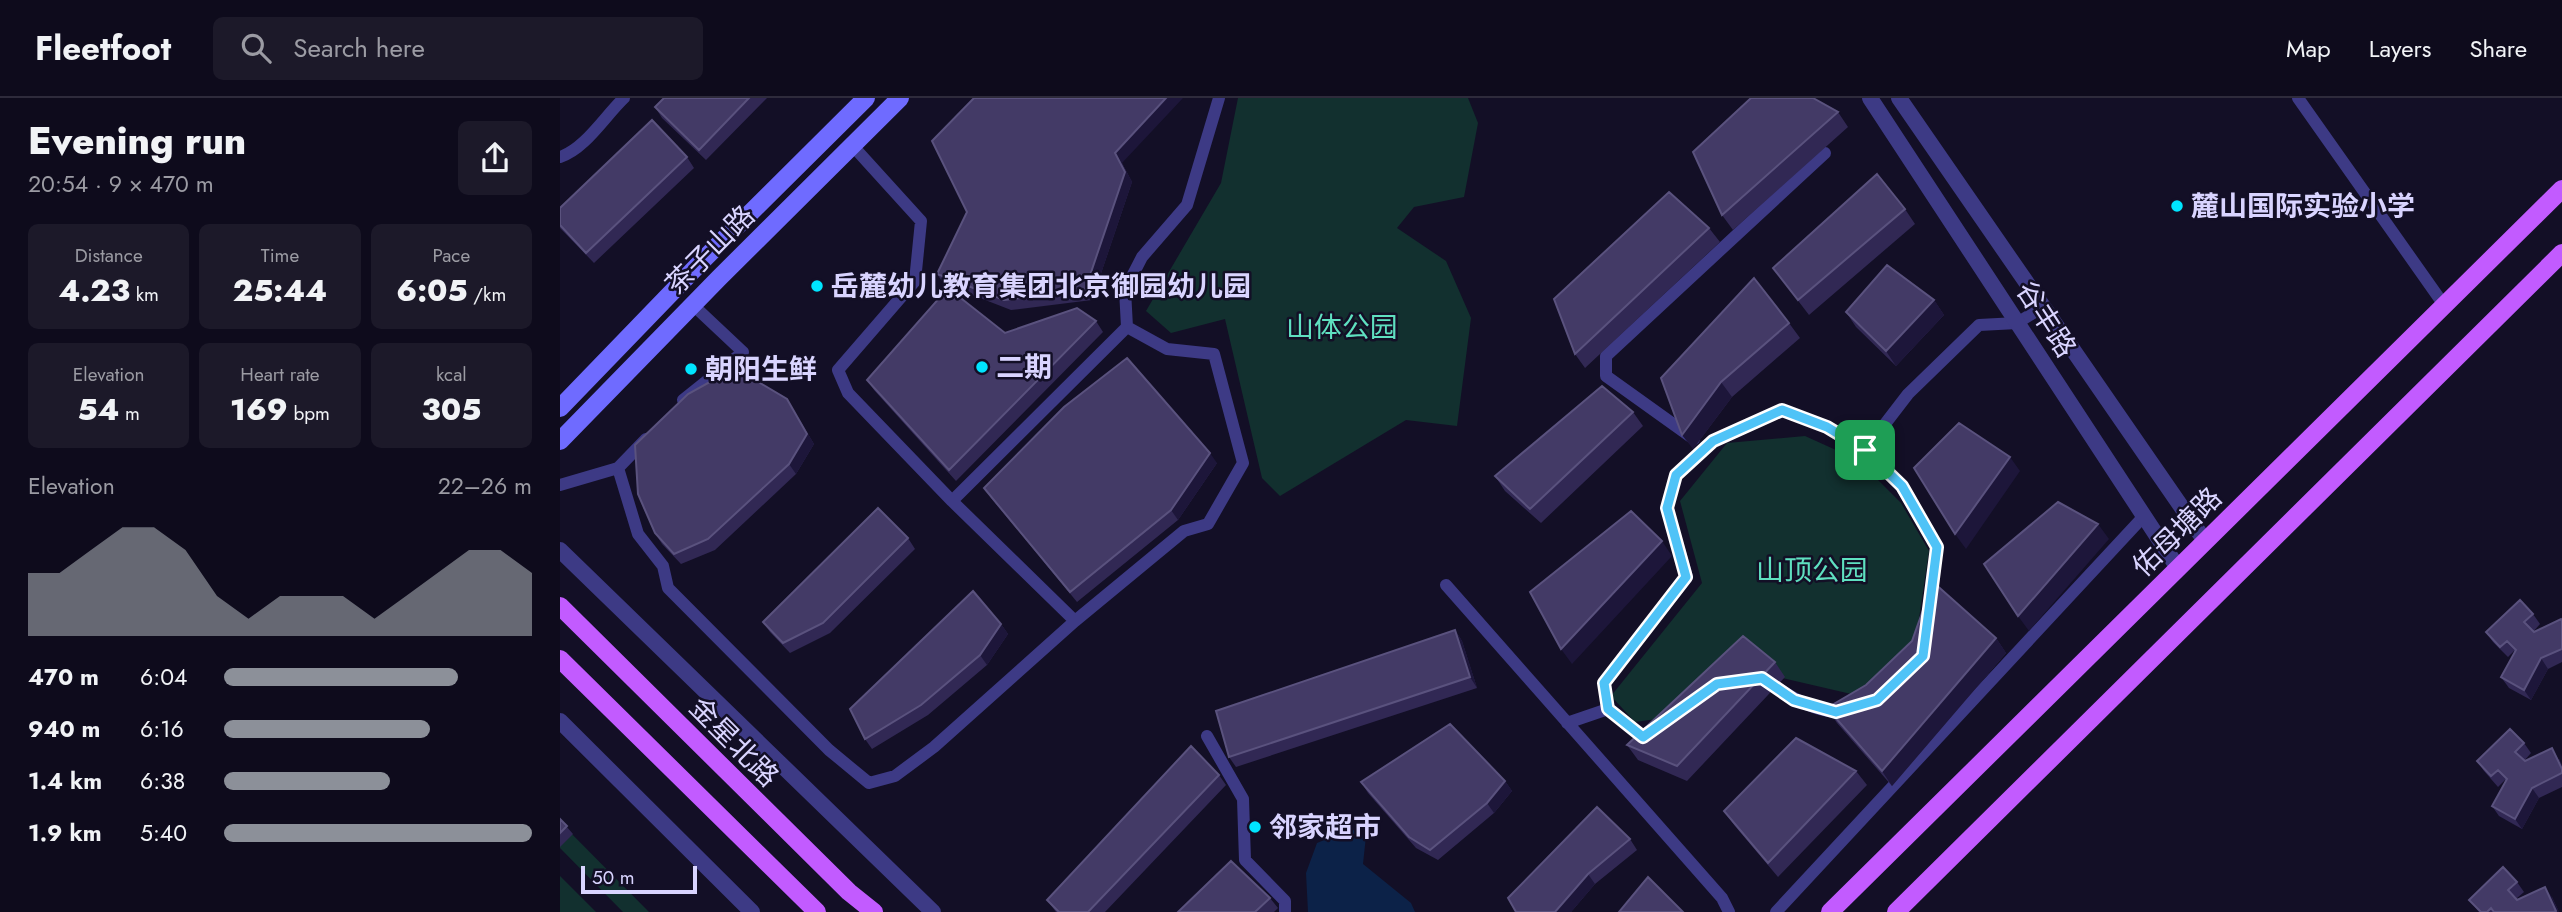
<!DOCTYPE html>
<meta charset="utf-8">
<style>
body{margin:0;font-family:Jost,"Noto Sans SC",sans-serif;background:#1c1929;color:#f1f3f6;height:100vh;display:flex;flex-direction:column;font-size:26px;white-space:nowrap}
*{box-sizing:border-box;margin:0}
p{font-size:23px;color:#9b9ba3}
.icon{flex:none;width:38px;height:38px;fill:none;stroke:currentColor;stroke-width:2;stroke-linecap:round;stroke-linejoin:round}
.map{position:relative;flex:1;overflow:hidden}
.sheet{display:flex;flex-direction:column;background:#0e0b1c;width:560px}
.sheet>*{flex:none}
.scale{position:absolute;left:21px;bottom:18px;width:116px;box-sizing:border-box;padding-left:7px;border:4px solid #d9d4ff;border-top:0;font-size:19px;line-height:24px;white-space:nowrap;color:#d9d4ff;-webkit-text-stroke:5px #130f26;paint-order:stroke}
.pin{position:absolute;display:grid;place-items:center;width:60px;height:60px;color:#fff;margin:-30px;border-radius:14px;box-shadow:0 4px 10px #0006}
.round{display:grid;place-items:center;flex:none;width:74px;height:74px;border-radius:10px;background:#1c1929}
.headline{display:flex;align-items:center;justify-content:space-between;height:119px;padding:0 28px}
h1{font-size:38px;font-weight:800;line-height:52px}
.metrics{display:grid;grid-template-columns:repeat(3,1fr);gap:10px;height:119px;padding:7px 28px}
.metrics div{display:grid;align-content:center;border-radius:10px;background:#1c1929;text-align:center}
.metrics b{font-size:30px;font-weight:800}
.metrics small{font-size:19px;font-weight:400}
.metrics p{font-size:19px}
.chart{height:196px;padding:14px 28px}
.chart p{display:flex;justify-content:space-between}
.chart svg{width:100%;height:126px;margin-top:7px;fill:#8c9099;opacity:.7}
ul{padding:0 28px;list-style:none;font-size:23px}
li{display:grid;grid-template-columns:112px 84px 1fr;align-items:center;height:52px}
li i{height:18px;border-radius:9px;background:#8c9099}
header{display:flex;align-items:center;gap:42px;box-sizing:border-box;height:98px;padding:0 35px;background:#0e0b1c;border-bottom:2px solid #2e2b3b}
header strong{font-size:33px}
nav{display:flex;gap:38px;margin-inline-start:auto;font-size:24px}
.search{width:490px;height:63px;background:#1c1929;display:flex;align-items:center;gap:18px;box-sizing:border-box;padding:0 24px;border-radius:10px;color:#9b9ba3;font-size:26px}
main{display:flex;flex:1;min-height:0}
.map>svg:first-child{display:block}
.green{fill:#12302f}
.water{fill:#0c2248}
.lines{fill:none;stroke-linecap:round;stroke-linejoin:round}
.minor{stroke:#3d3a85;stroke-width:12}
.tertiary{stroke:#3d3a85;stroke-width:16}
.secondary{stroke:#6f6bff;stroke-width:18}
.primary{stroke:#c25bff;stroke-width:18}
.wall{fill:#312854}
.shaded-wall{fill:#1d163a}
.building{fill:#433a66;stroke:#5a527e;stroke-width:2}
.route-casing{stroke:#fff;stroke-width:14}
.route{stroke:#4fc3f7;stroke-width:9}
.poi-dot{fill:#00e5ff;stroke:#130f26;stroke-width:2.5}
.labels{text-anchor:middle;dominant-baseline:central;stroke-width:5;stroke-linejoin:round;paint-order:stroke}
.poi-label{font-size:28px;font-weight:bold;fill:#d9d4ff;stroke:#130f26;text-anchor:start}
.street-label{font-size:28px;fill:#d9d4ff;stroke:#130f26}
.park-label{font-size:28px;fill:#5fe0c0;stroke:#130f26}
</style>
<header>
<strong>Fleetfoot</strong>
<div class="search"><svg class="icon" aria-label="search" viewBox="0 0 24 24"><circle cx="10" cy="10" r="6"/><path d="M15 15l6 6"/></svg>Search here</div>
<nav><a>Map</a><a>Layers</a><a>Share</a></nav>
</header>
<main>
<section class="sheet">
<div class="headline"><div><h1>Evening run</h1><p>20:54 · 9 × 470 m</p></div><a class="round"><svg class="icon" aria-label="share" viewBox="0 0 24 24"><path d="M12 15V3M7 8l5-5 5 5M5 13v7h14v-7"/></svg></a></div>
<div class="metrics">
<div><p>Distance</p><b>4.23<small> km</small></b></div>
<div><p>Time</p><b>25:44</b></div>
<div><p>Pace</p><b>6:05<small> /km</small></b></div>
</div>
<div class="metrics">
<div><p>Elevation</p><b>54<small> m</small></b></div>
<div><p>Heart rate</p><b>169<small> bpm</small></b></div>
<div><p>kcal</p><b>305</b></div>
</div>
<div class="chart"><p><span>Elevation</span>22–26 m</p>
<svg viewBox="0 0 160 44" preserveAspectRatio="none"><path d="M0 44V22L10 22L20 14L30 6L40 6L50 14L60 30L70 38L80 30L90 30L100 30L110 38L120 30L130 22L140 14L150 14L160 22V44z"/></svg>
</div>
<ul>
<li><b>470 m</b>6:04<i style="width:76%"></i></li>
<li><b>940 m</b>6:16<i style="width:67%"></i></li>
<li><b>1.4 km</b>6:38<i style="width:54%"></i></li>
<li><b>1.9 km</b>5:40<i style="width:100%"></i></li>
</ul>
</section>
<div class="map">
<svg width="2002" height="814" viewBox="0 0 2002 814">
<rect width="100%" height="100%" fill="#130f26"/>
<!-- green -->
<path class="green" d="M678,0H908L918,25L904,99L854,109L837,130L886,163L911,220L897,328L846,322L720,398L702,380L665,221L611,235L586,213L661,85Z
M1245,338L1298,362L1341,405L1369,453L1354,554L1317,602L1175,569L1104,620L1075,624L1051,598L1142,485L1120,403L1167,345Z
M0,724L89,814H63L0,750Z
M0,778L36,814H0Z"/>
<!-- water -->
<path class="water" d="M791,731L806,738L803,766L851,805L855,814H748L746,775L757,745Z"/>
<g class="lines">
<!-- minor -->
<path class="minor" d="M1738,0L1884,207
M292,47L361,123L355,183L278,272L288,295L392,403L515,523L624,433L648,426L683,365L654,256L607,251L567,229L565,192L582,159L627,107L659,0
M0,59C25,51 45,18 64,0
M123,302L183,254L133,207
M86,341L58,370L78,436L103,468L108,490L269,652L309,685L335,678L374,649L515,523
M1134,341L1046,278V258L1265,55
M0,387L58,370
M392,403L567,229
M886,487L1162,800L1169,814
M1371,502L1377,449L1341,388L1305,352L1348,296L1419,227L1457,225L1483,209
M1202,580C1222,593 1260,620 1284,612
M1007,625L1048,611
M1091,633L1083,639L1048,611L1044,585L1127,479L1107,410L1116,377L1153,343L1222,312L1267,329L1305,352
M647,638L683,701L685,762L725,803V814
M1216,814L1584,418"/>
<!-- tertiary -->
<path class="tertiary" d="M1310,0L1618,470
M1339,0L1645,443
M0,452L373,814
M0,623L192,814"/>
<!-- secondary -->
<path class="secondary" d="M0,310L142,163L306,0
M0,343L159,180L340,0"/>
<!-- primary -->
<path class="primary" d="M0,508L289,794L314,814
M0,561L257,814
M1270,814L2002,91
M1336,814L2002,155"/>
</g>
<!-- wall -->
<path class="wall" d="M104,0H207L146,62L102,20L95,9Z
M1278,14L1288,29L1173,132L1162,117Z
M127,59L134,70L34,165L0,130V110Z
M562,65L572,84L532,202L451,212L384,186L377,176Z
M1345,111L1355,126L1249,217L1213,170Z
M1149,130L1160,144L1025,270L1015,256Z
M1374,202L1384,217L1336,268L1296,229L1286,214Z
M536,223L543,234L396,383L314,292L307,282Z
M1229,225L1240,240L1172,299L1133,351L1101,280Z
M227,301L254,346L236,376L155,452L121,466L102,446L95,435Z
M1073,314L1083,328L981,425L945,393L935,378Z
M657,365L618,422L517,504L431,400L424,390Z
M348,440L355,451L270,535L230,555L210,534L203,524Z
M1973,516L1980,526L1973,534H1974L2002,522V564L1988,571L1971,602L1949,590L1941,579L1955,554L1954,553L1948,559L1933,544L1926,534Z
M441,526L448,536L427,567L368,617L312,651L305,641Z
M895,532L902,543L917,590L676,669L669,659Z
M1436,540L1446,555L1332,688L1277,625L1267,610Z
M1215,564L1225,579L1127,683L1078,662L1067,647Z
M1964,645L1971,655L1964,663H1965L1999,661L2002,667V689L1979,700L1962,731L1939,718L1932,708L1946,683L1945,682L1938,689L1924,673L1917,663Z
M1296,673L1307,687L1218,779L1175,728L1164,713Z
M659,677L666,687L545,814H496L487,802Z
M945,683L952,693L934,715L878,762L856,750L808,695L801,684Z
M0,721L13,736L0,749Z
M1070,741L1077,752L1035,786L1011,814H956Z
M1957,784L1964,794L1956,801L1957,802L1992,799L1999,814H1919L1909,802Z
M710,800L718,810L714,814H618Z"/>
<!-- shaded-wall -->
<path class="shaded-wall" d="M606,0H623L562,65L572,84L532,202L525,192L555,55Z
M1374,202L1384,217L1336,268L1326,253Z
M1161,284L1172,299L1133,351L1122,337Z
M227,301L254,346L236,376L229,366Z
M650,355L657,365L618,422L611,412Z
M1450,359L1460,373L1406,451L1395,436Z
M1538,426L1549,441L1469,533L1458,518Z
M1102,443L1112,458L1012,566L1001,551Z
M441,526L448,536L427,567L420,557Z
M895,532L902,543L917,590L910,579Z
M1436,540L1446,555L1332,688L1322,673Z
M1981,560L1988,571L1971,602L1964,592Z
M1992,650L2002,667V671Z
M945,683L952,693L934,715L927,705Z
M1972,690L1979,700L1962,731L1955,721Z
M1028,776L1035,786L1011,814H995Z
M1985,789L1992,799L1999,814H1997Z"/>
<!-- building -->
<path class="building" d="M104,0H189L139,52L95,9Z
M414,0H606L555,55L565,74L525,192L444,202L377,176L407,114L372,43Z
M1191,0H1253L1278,14L1162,117L1133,54Z
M92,22L127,59L26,155L0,127V110Z
M1317,76L1345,111L1238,202L1213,170Z
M1109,94L1149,130L1015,256L994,201Z
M1327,167L1374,202L1326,253L1286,214Z
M1194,180L1229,225L1161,284L1122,337L1101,280Z
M388,190L445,235L517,210L536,223L389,372L307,282Z
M567,260L650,355L611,412L510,494L424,390L504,309Z
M175,270L227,301L247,336L229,366L148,441L114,456L95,435L78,396L75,347L128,296Z
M1042,288L1073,314L970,411L935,378Z
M1399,325L1450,359L1395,436L1354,370Z
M1498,404L1538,426L1458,518L1424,466Z
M318,410L348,440L263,525L223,545L203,524Z
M1071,413L1102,443L1001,551L970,494Z
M1373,484L1436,540L1322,673L1267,610L1306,587L1352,543Z
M413,493L441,526L420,557L361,607L305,641L290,611Z
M1960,502L1973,516L1964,524L1974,534L2001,521L2002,523V551L1981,560L1964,592L1941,579L1956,552L1947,543L1940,549L1926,534Z
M895,532L910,579L669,659L656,613Z
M1183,538L1215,564L1117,668L1067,647Z
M890,626L945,683L927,705L870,752L849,739L801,684Z
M1950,631L1964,645L1955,654L1965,663L1992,650L2002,671V675L1972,690L1955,721L1932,708L1947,681L1938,672L1931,678L1917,663Z
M1236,640L1296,673L1208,765L1164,713Z
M631,648L659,677L528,814H499L487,802Z
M1037,709L1070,741L1028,776L995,814H956L948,800Z
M0,721L7,728L0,735Z
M671,763L710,800L695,814H618Z
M1943,769L1957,784L1948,792L1957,802L1985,789L1996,813L1994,814H1934L1931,810L1927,814H1921L1909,802Z
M1088,779L1123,814H1059Z"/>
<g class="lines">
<!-- route casing -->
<g class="route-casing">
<path id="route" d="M1222,312L1267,329L1305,352L1342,388L1377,449L1363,558L1317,602L1276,614L1234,602L1202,580L1157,586L1083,639L1048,611L1044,585L1126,479L1107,410L1116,377L1153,343Z"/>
</g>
<!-- route -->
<use href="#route" class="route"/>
</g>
<!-- markers -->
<g class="poi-dot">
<circle cx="1617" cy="108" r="7"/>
<circle cx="257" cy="188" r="7"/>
<circle cx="422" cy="269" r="7"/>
<circle cx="131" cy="271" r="7"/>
<circle cx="695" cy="729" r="7"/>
</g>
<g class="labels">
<!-- poi labels -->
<g class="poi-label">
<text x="1631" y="108">麓山国际实验小学</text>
<text x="271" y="188">岳麓幼儿教育集团北京御园幼儿园</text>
<text x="436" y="269">二期</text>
<text x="145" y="271">朝阳生鲜</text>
<text x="709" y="729">邻家超市</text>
</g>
<!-- street labels -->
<g class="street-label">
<text transform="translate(150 152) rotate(-45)">茶子山路</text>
<text transform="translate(1486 221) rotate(57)">谷丰路</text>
<text transform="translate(1617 434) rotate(-45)">佑母塘路</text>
<text transform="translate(174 644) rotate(45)">金星北路</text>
</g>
<!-- park labels -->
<g class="park-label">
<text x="782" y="229">山体公园</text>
<text x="1252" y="472">山顶公园</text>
</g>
</g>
</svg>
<div class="scale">50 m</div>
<div class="pin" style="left:1305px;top:352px;background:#1e9e55"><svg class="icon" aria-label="arrive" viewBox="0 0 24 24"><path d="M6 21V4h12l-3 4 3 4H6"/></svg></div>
</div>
</main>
